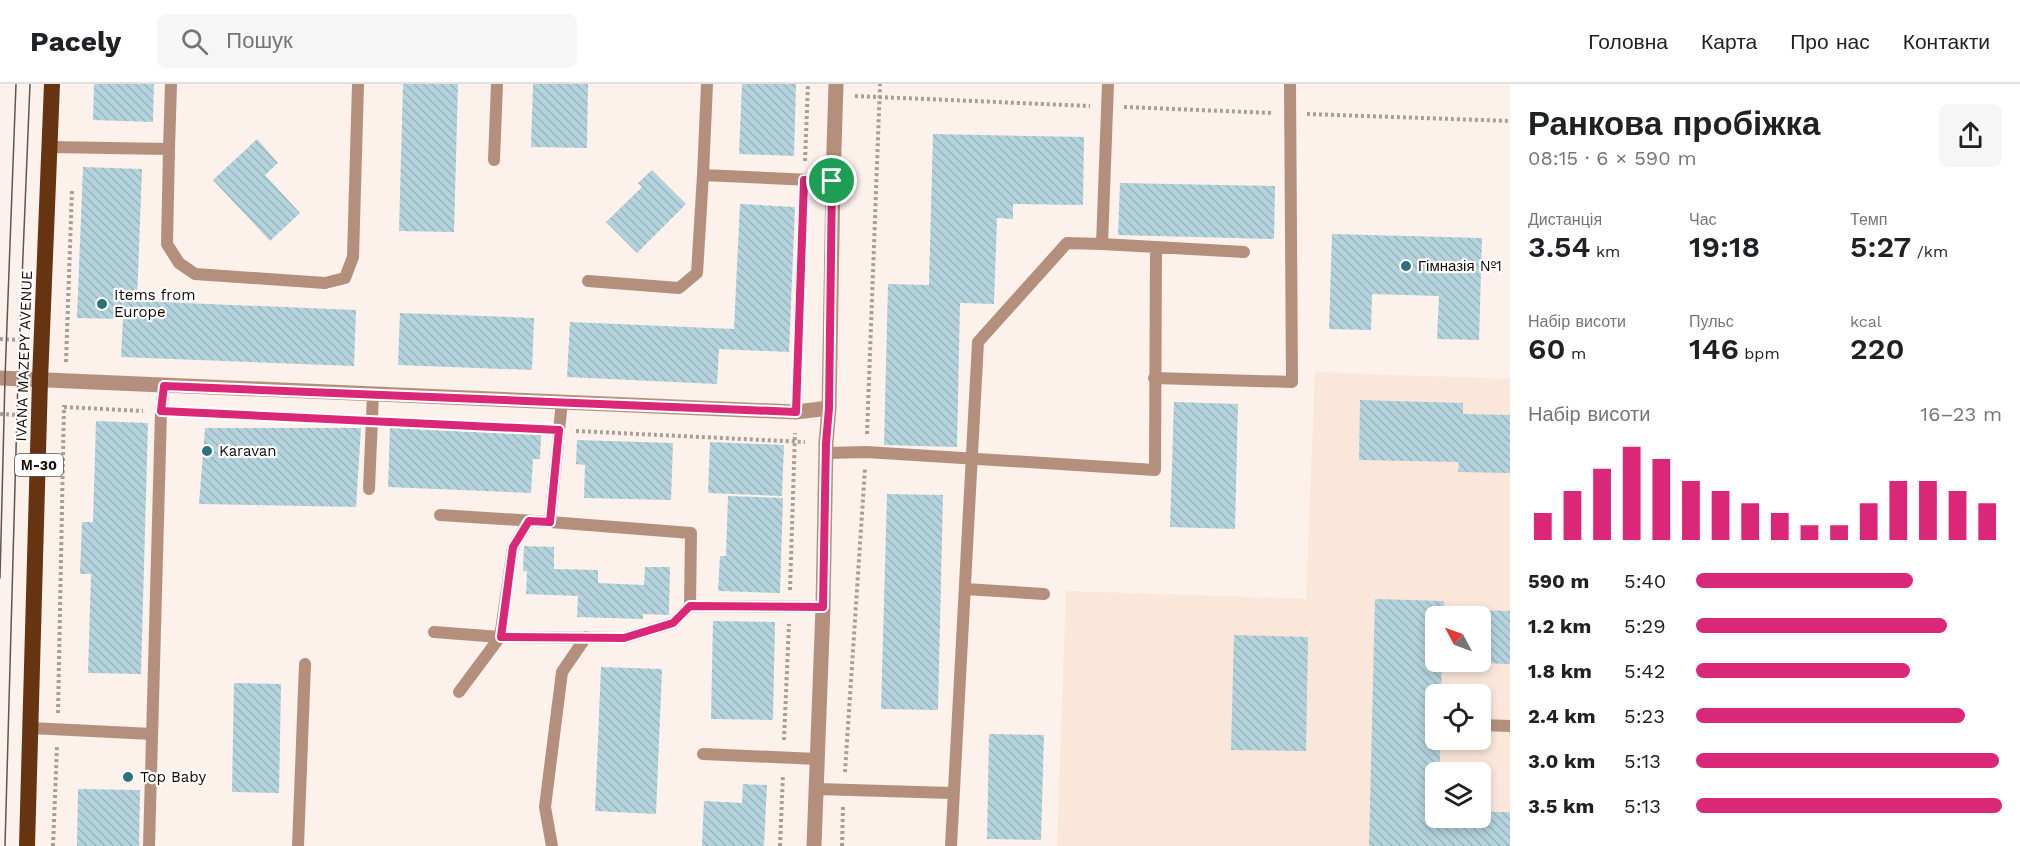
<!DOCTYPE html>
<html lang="uk">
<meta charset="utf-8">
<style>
body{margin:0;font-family:"Work Sans",sans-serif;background:#f6f6f6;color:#202124;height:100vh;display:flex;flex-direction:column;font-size:22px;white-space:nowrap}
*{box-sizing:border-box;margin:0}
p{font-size:20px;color:#757577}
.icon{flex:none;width:33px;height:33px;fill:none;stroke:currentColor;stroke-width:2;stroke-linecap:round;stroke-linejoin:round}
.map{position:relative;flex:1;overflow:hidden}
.side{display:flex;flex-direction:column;background:#fff;width:510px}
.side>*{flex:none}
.needle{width:39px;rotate:311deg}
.controls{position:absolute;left:1425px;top:522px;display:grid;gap:12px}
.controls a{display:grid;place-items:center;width:66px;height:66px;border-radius:9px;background:#fff;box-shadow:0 3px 9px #0003;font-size:30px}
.pin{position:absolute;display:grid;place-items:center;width:51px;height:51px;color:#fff;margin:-26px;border:3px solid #fff;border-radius:50%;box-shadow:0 2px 6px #0007}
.round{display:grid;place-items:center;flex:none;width:63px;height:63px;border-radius:9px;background:#f6f6f6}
.headline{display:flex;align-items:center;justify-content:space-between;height:102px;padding:0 18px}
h1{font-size:33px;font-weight:600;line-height:45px}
.figures{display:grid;grid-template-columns:repeat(3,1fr);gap:9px;height:102px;padding:6px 18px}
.figures div{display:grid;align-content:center}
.figures b{font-size:30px;font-weight:600}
.figures small{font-size:16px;font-weight:400}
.figures p{font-size:16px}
.chart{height:168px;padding:12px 18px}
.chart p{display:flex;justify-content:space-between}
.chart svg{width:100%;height:108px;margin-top:6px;stroke:#db2777;stroke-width:6}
ul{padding:0 18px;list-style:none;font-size:20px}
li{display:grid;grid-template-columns:96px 72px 1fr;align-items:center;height:45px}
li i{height:15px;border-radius:8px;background:#db2777}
header{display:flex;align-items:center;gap:36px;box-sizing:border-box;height:84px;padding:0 30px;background:#fff;border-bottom:2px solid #e0e0e0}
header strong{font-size:28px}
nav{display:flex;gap:33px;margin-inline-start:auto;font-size:21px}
.search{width:420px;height:54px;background:#f6f6f6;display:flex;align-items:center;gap:15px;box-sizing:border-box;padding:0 21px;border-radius:9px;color:#757577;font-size:22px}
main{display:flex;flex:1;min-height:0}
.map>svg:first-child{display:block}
.built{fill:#fbe6da;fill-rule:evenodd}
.building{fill:url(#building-back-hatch)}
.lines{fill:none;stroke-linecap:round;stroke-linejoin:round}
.path{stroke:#a99f99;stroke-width:4;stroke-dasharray:3 3;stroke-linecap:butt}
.service{stroke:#b4907c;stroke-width:12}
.minor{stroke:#b4907c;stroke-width:15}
.trunk{stroke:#663411;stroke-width:16}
.tram{stroke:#5f5652;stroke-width:1.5}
.route-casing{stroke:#fff;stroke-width:12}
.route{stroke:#db2777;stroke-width:8}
.poi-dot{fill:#2d7081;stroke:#fff;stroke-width:2}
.labels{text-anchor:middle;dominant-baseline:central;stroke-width:4.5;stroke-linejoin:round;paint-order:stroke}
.shield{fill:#fff;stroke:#585350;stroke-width:1.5}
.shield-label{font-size:14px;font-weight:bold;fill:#110905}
.poi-label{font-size:15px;fill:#110905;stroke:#fff;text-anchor:start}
.street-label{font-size:15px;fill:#110905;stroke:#fff}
</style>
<header>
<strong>Pacely</strong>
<div class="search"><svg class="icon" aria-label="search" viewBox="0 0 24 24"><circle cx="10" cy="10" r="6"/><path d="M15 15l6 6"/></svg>Пошук</div>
<nav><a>Головна</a><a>Карта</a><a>Про нас</a><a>Контакти</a></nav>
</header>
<main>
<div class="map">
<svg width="1510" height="762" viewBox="0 0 1510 762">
<defs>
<pattern id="building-back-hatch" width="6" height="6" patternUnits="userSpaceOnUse" patternTransform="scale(1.5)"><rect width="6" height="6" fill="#b4d3dd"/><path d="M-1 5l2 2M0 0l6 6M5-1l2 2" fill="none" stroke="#9ab4bc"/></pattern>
</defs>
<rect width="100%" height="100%" fill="#fcf1eb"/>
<!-- built -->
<path class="built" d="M1315,288L1510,295V762H1057L1066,507L1306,515ZM1436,532H1480V578H1436ZM1436,610H1480V656H1436ZM1436,688H1480V734H1436Z"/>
<!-- building -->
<path class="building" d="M94,0H154L153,38L93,36Z
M403,0H458L454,148L399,147Z
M533,0H588L587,64L531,63Z
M742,0H796L794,72L739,70Z
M933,50L1084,53L1083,121L1013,120V135L997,134L994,220L960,219L957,363L884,361L888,200L929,201Z
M257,55L278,79L265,91L300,129L270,157L213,96Z
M83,83L142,85L137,217L356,226L354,282L121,273L123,235L77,234Z
M652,86L686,120L637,169L606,138L642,103L638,99Z
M1120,99L1275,102L1274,155L1118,151Z
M740,120L795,123L789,268L719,265L717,300L567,293L570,238L734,245Z
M1332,150L1482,154L1479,256L1437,255L1439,212L1372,210L1371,246L1329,245Z
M400,229L534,234L532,286L398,281Z
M1360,316L1463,319V330L1510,331V389L1458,388L1459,378L1359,376Z
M1174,318L1238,320L1235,445L1170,443Z
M96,337L148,339L141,590L88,589L91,490H80L82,438H93Z
M205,344H361L356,423L199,420Z
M390,344L541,351L540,375H533L531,409L388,403Z
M577,356L673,359L671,416L584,414L585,381L576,380Z
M710,358L784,361L782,412L708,409Z
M887,410L943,411L938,626L881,625Z
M728,412L783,414L780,509L718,507L720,472H726Z
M524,462L554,463V485L598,486V499L644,501L645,483H670L669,531L643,530V535L577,533L578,512L526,510L527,487H523Z
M1375,515L1444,517L1443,532H1436V578H1442L1441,610H1436V656H1440V688H1436V734H1480V728H1510V762H1369Z
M1471,526L1510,527V580L1480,579V532H1471Z
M713,537L775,538L773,636L711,635Z
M1234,551L1308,553L1306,667L1231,666Z
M601,583L662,585L656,730L595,727Z
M234,599L281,600L279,709L232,708Z
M989,650L1044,651L1041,756L987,755Z
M743,700L767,701L764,762H702L704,717L742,719Z
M78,705L140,706L139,762H77Z"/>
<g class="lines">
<!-- path -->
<path class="path" d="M855,12L1090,22
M1124,23L1273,29
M1307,30L1510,37
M805,77L808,0
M0,255L20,256
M66,278L72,106
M797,308L803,115
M64,323L143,327
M178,328L353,337
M0,330L18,331
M390,339L542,346
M576,347L805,358
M867,350L880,0
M790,506L795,349
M58,629L64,321
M784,656L789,540
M845,688L865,384
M53,762L57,663
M780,762L783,690
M842,762L843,723"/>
<!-- service -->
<path class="service" d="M707,0L703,91L833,97
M50,63L169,65L171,0
M169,65L167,160L179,179L195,190L325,199L345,194L353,173L358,0
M494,76L497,0
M1102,160L1244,168
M588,197L679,204L697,189L703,91
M1154,294L1292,298L1290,0
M562,317L550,438L691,449L690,522L823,523
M827,369L866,368L1155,386L1156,163
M369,405L373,310
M440,431L550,438
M965,505L1044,510
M434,548L500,553L624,554L673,539L690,522
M459,608L500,553L513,463L529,437
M1480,641L1510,642
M31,644L152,650
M703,670L817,675
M817,705L952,709
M149,762L161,328L164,302
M298,762L305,580
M552,762L545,723L562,588L586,553
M951,762L978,258L1067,159L1102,160L1108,0"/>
<!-- minor -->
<path class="minor" d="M0,294L796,328L829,324
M814,762L823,523L826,359L829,324L833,97L836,0"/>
<!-- trunk -->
<path class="trunk" d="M27,762L40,296L52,0"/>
<!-- tram -->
<path class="tram" d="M0,494L5,294L16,0
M5,762L18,294L30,0"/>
</g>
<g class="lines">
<!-- route casing -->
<g class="route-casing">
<path id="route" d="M804,96L832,97L829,324L826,359L823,523L690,522L673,539L624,554L501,553L513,463L529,437L550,438L559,346L161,327L164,302L796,328Z"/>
</g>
<!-- route -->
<use href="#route" class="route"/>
</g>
<!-- markers -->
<g class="poi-dot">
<circle cx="1406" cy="182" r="6"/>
<circle cx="102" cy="220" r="6"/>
<circle cx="207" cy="367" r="6"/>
<circle cx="128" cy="693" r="6"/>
</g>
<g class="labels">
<!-- shield labels -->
<rect class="shield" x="15" y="370" width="48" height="22" rx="4.5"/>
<g class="shield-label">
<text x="39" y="381">М-30</text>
</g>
<!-- poi labels -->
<g class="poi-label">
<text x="1418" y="182">Гімназія №1</text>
<text x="114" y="211">Items from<tspan x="114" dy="17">Europe</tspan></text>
<text x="219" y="367">Karavan</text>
<text x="140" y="693">Top Baby</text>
</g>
<!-- street labels -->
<g class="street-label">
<text transform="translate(24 272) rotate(-88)">IVANA MAZEPY AVENUE</text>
</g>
</g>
</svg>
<div class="controls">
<a><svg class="needle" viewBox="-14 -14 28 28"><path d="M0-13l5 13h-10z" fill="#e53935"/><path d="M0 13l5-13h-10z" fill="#757577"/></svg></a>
<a><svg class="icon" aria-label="locate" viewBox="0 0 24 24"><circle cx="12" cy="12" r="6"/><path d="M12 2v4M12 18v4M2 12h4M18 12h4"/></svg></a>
<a><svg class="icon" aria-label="layers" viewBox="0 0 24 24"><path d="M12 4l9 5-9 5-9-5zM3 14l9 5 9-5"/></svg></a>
</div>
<div class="pin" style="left:832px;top:97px;background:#1e9e55"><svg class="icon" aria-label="arrive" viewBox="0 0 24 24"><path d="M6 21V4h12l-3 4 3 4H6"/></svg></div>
</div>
<section class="side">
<div class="headline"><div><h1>Ранкова пробіжка</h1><p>08:15 · 6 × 590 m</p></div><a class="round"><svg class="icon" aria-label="share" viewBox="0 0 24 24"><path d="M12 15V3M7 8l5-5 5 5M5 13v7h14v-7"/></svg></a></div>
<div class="figures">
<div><p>Дистанція</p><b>3.54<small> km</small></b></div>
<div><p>Час</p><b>19:18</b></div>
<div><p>Темп</p><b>5:27<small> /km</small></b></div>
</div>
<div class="figures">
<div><p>Набір висоти</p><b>60<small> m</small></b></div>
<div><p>Пульс</p><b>146<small> bpm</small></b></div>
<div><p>kcal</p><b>220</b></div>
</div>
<div class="chart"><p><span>Набір висоти</span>16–23 m</p>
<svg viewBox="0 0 160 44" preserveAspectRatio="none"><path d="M5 44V33M15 44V24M25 44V15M35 44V6M45 44V11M55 44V20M65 44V24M75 44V29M85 44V33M95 44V38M105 44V38M115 44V29M125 44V20M135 44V20M145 44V24M155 44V29"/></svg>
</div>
<ul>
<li><b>590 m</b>5:40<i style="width:71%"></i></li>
<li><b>1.2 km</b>5:29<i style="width:82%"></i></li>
<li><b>1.8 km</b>5:42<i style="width:70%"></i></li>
<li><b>2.4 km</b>5:23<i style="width:88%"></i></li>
<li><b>3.0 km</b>5:13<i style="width:99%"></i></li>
<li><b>3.5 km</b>5:13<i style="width:100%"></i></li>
</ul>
</section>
</main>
